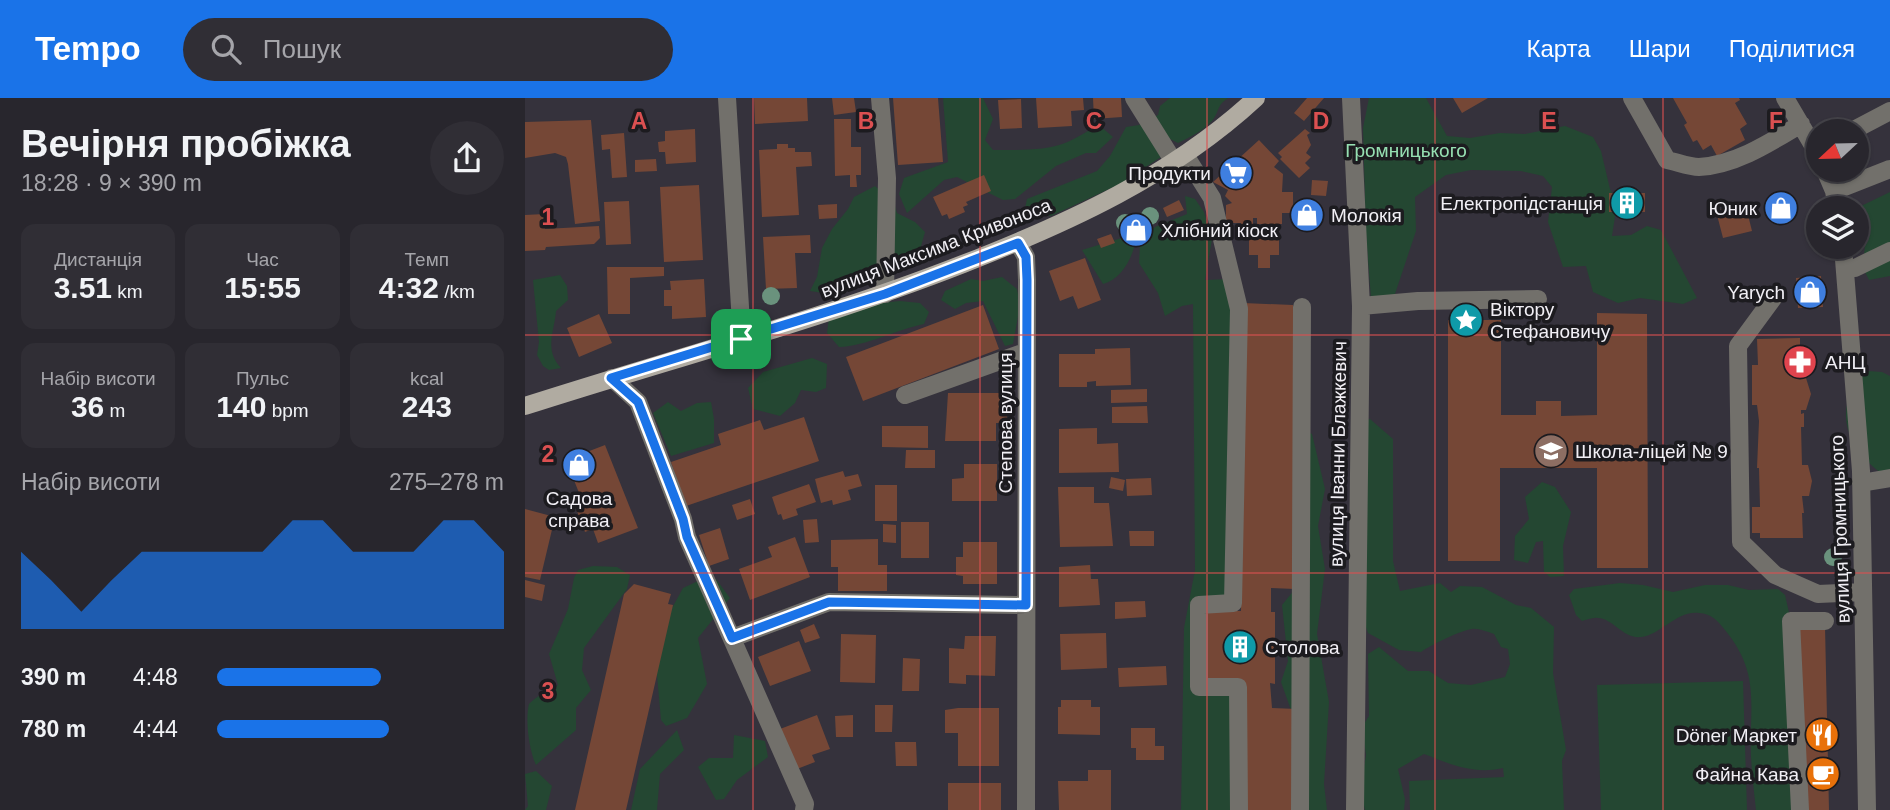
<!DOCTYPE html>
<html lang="uk">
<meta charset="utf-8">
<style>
body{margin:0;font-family:Helvetica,sans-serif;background:#302e35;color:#f1f3f6;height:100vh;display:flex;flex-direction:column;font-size:26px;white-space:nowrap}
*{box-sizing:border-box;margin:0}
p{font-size:23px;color:#a5a5aa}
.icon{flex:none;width:38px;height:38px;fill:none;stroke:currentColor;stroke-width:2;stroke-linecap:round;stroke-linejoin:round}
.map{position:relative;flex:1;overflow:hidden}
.panel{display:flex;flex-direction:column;background:#28262d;width:525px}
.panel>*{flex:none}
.needle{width:46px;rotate:248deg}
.tools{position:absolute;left:1281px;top:21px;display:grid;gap:14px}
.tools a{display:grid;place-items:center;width:63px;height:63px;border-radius:50%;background:#28262d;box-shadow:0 2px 5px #0004,0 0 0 2px #444349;font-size:35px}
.pin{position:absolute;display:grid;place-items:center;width:60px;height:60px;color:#fff;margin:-30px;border-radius:14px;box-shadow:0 4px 10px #0006}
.round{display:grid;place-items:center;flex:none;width:74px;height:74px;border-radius:37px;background:#302e35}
.headline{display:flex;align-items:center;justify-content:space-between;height:119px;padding:0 21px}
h1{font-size:38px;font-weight:700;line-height:52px}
.figures{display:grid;grid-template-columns:repeat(3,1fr);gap:10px;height:119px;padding:7px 21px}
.figures div{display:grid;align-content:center;border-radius:14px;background:#302e35;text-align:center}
.figures b{font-size:30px;font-weight:700}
.figures small{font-size:19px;font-weight:400}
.figures p{font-size:19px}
.chart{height:196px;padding:14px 21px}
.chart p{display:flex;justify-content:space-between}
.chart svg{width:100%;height:126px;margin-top:7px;fill:#1a73e8;opacity:.7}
ul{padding:0 21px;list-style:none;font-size:23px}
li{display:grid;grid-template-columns:112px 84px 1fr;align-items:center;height:52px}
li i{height:18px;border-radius:9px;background:#1a73e8}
header{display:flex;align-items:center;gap:42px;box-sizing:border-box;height:98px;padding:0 35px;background:#1a73e8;color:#fff}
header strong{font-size:33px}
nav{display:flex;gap:38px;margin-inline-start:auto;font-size:24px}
.search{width:490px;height:63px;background:#302e35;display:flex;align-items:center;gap:18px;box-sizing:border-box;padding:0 24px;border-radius:38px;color:#a5a5aa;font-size:26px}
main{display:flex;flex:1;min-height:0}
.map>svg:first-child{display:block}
.green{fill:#244732}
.building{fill:#754736}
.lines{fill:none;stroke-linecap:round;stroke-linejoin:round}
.minor{stroke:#72706b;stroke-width:18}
.major{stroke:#b0aba1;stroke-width:18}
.tree{fill:#6a927d}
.route-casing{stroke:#fff;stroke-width:14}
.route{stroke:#1a73e8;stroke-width:9}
.grid{fill:none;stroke:#db5051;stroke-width:2;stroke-opacity:0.55}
.labels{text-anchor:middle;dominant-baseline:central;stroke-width:7;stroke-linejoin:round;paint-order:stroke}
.park-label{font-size:19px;fill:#96e0b2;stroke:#1c1b1f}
.poi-label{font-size:19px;fill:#f1eff5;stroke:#1c1b1f;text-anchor:end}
.street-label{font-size:19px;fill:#f1eff5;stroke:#1c1b1f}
.grid-label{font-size:23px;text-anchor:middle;font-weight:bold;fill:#db5051;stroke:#1c1b1f;stroke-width:7;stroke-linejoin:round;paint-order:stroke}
</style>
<header>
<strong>Tempo</strong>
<div class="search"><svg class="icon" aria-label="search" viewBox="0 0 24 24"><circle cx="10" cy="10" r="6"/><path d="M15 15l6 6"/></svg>Пошук</div>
<nav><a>Карта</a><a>Шари</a><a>Поділитися</a></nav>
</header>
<main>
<section class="panel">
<div class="headline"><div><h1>Вечірня пробіжка</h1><p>18:28 · 9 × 390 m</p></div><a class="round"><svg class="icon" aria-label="share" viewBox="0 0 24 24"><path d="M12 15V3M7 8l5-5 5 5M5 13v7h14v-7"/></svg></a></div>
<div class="figures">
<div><p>Дистанція</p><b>3.51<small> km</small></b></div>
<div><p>Час</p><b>15:55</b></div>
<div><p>Темп</p><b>4:32<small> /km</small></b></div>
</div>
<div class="figures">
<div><p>Набір висоти</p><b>36<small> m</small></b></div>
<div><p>Пульс</p><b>140<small> bpm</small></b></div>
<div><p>kcal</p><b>243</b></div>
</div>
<div class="chart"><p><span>Набір висоти</span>275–278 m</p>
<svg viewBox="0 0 160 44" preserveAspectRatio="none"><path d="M0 44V17L10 27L20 38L30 27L40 17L50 17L60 17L70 17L80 17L90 6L100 6L110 17L120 17L130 17L140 6L150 6L160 17V44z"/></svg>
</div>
<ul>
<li><b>390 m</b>4:48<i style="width:57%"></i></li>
<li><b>780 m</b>4:44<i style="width:60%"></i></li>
</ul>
</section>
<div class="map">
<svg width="1365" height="712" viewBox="0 0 1365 712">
<rect width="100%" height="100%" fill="#35323c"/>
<!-- green -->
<path class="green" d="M418,0H458L468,21L460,42L468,52C489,52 521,53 540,45C553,40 562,32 575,28L588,39L571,55H561L531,68L490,101L478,102L432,79L419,82L382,115L374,96L379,80L423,64Z
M645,0H703C691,8 695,13 687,23C678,33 665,39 653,45L645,41L639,33L642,55L595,86L526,118L499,115L502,101L572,73L585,58L601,29L614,27L633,17L635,8Z
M844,0H901L922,38L945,40L975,35L1000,36L1040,28L1068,39L1076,53L1085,91L1092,106L1087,138L1106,137L1122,128L1136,132L1172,200L1158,206L1115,200L1093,205L1068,194L1061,168L1038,169L1023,124L1027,89L1018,78L996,73L946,72L921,77L890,99L891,133L868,202L846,200L841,136L838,30Z
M350,88L369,105L372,115L390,124L400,134L393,159L337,184L305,196L285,193L292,179L297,150L307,131L323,111L329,99Z
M1365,94V178L1344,182L1338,170L1340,146L1332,140V110Z
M660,98L670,101L679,114L687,141L680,182L705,181L710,206L711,712H656L659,530L670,472L668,206L657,208L640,218L633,195L614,165L615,147L630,129L662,116Z
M600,139L611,141C608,159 597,181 578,186L557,152Z
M35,177L42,188L43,202L31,213C29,236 19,251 36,270L24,272L18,268L12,257L14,244L8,182Z
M477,179L492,191L495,207L488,246L480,248L458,203L441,205L430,211L416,202L420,193L446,181L458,183Z
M375,203L395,205L404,214L399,226C370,232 342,248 314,249L302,235L304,220L355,205Z
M287,260L302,266L301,290L291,294L276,292L270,305L255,318L228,311L223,290L238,274Z
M1343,273L1357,274L1365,278V375L1360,378C1321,351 1304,308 1343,273Z
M143,304L156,313L172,305L186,304L189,321V345L146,358L128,315Z
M845,321L868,341V463L875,493L915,485L926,494L935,488L957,489L991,507L1006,510L1029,529L1028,575L1041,652L1037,663L1039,712H885L884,683L979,679L978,670C949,677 925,666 899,656L873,671L880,701L879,712H840L835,693L841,657L837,629L844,618L843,556L854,549L883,573H904L923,585L946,587L980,579L985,566L983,551L976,549L969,536C963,534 953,530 947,531C934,533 906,547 896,554L874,552L843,535L838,521L839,323Z
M783,334L787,336L800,391L793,428L800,471L792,536L804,604L799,686L802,712H762L771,626L756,584L763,563L757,507L770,491Z
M1017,384L1030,389L1046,414L1038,448L1039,478L1025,479L1019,474L1018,443L1011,444L1003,465L989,462L990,438L1004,421L1000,399Z
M68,468L92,469L105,477L102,491L59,550L57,572L66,592L51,610V632L11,667C4,652 0,622 4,606C11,598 24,593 33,587L24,556L43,511L49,480L53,472Z
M191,481L205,500L173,540L182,586L162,620L141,628L136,622L129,543L158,490L173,483Z
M1095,485L1118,487L1148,494L1180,487H1203L1224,492L1253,491L1260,497L1266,523L1270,712H1231C1229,694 1227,676 1226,659C1224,607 1236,576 1200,532C1192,522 1187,516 1174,515C1152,512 1136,537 1116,539C1098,541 1089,521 1073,520C1068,519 1062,522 1057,523L1051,517L1044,497L1049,491Z
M1218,583L1222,712H1076L1072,587Z
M152,632L159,652L135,676L132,712H106L115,671Z
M209,637L240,643L243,659L212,682L199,701L191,702L173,669L184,660H208Z
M11,673L27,688L21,712H0L3,708L0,676Z"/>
<!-- building -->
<path class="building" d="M229,0H282L283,23L230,26Z
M307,0H329L331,14L309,17Z
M368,0H413L418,64L373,67Z
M511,0H558L559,12L546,13L547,28L513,30Z
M568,0H596L597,19L569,21Z
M782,0H799L779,23L769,15Z
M928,0H963L937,15Z
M1148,0H1214L1215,2L1210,5L1222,26L1215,31L1220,42L1192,58L1186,47L1178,52L1172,42L1168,44L1159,27L1162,25Z
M496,1L497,30L475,31L473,2Z
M309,21H326V49H336V77H331L332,89H325V77L310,78Z
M66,22L75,123L50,126L43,66L41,59L30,55L0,60V24Z
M170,31L171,64L141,66L140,54H134L133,44L140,43V33Z
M780,31L785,35L782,37L786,47L781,55L786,59L780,65L785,70L774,80L755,61L757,59L753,55Z
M99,35L102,79L87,80L85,51L77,52L76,37Z
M734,42L754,63L749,69L758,76L757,94H768V115H757V126H732V120H728V128H717L716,125H701V107L707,105L700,98L703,92L688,84Z
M252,46H263V50H270V54H286L287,68L271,69L274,117L237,119L234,52L252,51Z
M131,61L132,73L110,74V62Z
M459,77L466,93L441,104L443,107L438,109L440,114L424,121L422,116L417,118L408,99Z
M787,82L803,83L801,98L786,97Z
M174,87L178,162L139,164L135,89Z
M1084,95H1120V114H1084Z
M654,102L659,112L642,119L638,110Z
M1262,102L1266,114L1250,118L1247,107Z
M104,103L106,146L81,147L79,104Z
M1220,105L1227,133L1198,140L1191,113Z
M312,106V120L294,121L293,107Z
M789,108L791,124L775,125L774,109Z
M19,116L20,131L74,128L75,140L69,146L21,149L20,152L0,153V117Z
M617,124L621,133L604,139L601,130Z
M724,133H754V157H745V170H733V157H724Z
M586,136L590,145L576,150L572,141Z
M285,137L286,155H270L272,190L241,191L238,139Z
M560,160L576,202L553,211L548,198L535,203L524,173Z
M82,169H139V178L105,180V216H83Z
M1296,178L1298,209L1273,210L1271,180Z
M179,181L181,219L147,221V208H139V192H146L145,183Z
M718,205L768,207L770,491L746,490V514H750V586L745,585L747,610L772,611L769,712H720L715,584H680L681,513H716Z
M458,207L474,251L338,303L321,259Z
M1072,215L1122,216L1123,470H1072V370H975V463H923V222H976V317H1011V303H1036V318L1072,317Z
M74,216L87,245L54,259L42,230Z
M1275,240V280H1281L1286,296L1281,312H1276V316L1279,315V329H1276L1277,367H1283L1287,383L1284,398H1277L1279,415H1277L1278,440H1235V435H1227V409H1235L1234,370H1232L1234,323L1232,307H1227V267H1233L1232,241Z
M605,250L606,287L571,288V283L562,284V289H534V256H570V251Z
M622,291V304L586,305V292Z
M423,295H482V325H471V343H420Z
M622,308L623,325H587V309Z
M279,319L294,363L161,408L146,364L196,347L193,336L235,322L239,332Z
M357,328H403V350L357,349Z
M572,330V346L593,345L594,374L534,375V331Z
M80,347L113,430L73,445L68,431L60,434L52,413L60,410L41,362Z
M381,352H410V370H380Z
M439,366H472V403H427V381L439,380Z
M318,373L320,379L333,376L337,388L323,392L326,402L308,407L307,402L296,405L290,381Z
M586,379L600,382L598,393L584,390Z
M626,380L627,397L602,398L601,381Z
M284,386L291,404L271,411L273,417L258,422L256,416L253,417L247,399Z
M350,387H372V423H350Z
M533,389H569V405H584L588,448L535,449Z
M225,401L230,416L212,422L207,407Z
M0,411L30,419L15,482L0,479Z
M292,421L294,444L280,445L278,422Z
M376,424H404V460H376Z
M358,426L371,427V445L358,444Z
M195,430L204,461L184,468L174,437Z
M604,433H629V448H605Z
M270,439L285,479L225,502L214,471L247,459L243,449Z
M353,441V467H362V493H313V469H306V442Z
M438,444H472V486H438V478L431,477V459H438Z
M565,467L566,481H573L575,507L534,509V469Z
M0,482L20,487L17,503L0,499Z
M109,486L146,496L143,506L148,507L101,712H50L99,496Z
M620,503L621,519L590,521V504Z
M289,526L295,540L280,545L275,532Z
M1300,528L1304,712H1276L1271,529Z
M581,535L582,570L536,572L535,536Z
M316,536L351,537L350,585L315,584Z
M440,538H471L470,578L441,577V586L424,585V550L439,551Z
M274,543L286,573L245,588L233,559Z
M378,560L395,561L394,593H377Z
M641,568L642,587L594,589L593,570Z
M536,602H566V609H575V637L533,636V609H536Z
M350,607H368L367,634H350Z
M433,610H474V668H433V635H420V612Z
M292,617L305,651L287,657L290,664L272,671L255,631Z
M328,617V639H311L310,618Z
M606,630H630V648H639V662H611V650H606Z
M370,644H391L392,668H371Z
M563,672H586V712H534L533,683H563Z
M423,685H476V712H423Z"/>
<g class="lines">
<!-- minor -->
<path class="minor" d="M202,0L217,241
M355,0L362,80L360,196
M609,0L649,64
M826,0L836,208L830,712
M1107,0L1142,62C1152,64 1164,69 1174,69C1211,67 1246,44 1276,26
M1260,0L1293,56
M1327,33L1365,13
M660,57L687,100L714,211L708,505L674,507V589H713L714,712
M1300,72L1309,93L1312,110
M1309,93L1365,71
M493,145L501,159L502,182L501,712
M1318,149L1336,373L1342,712
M1321,170H1330L1365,153
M1249,199L1213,248L1216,444L1250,477L1293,496L1338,494
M836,208L893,203L1013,201
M87,280L113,304L158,421L162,439L280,706L279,712
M380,297L500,254
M1336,385L1365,380
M207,540L304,504L501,507
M775,712L777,209
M1275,712L1266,523H1300"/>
<!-- major -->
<path class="major" d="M0,308C146,261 295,222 438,166C543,125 647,78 731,0"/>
</g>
<!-- trees -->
<g class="tree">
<circle cx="625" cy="118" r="9"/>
<circle cx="600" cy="125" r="9"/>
<circle cx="246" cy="198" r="9"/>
<circle cx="1308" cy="459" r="9"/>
</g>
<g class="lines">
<!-- route casing -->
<g class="route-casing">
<path id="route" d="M493,145L501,159L502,182L501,507L304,504L207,540L162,439L158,421L113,304L86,280L360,196Z"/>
</g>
<!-- route -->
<use href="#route" class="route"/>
</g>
<!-- grid -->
<path class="grid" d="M228,0V712M455,0V712M682,0V712M910,0V712M1138,0V712M0,237H1365M0,475H1365"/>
<!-- icons -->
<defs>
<g id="supermarket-disc" transform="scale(1.75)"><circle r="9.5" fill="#3f7fe0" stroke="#1c1b1f"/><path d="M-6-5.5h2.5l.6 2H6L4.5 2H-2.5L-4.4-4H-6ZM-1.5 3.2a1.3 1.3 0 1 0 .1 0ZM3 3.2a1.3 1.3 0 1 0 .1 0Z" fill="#fff"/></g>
<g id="building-disc" transform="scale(1.75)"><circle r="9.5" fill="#0f9aa8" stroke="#1c1b1f"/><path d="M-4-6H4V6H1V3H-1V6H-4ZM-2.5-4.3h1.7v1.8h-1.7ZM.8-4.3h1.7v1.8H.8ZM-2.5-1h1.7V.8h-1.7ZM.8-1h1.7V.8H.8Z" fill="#fff"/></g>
<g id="shop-disc" transform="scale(1.75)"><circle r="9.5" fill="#3f7fe0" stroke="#1c1b1f"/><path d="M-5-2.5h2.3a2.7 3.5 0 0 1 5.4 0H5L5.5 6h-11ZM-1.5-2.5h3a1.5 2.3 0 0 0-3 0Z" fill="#fff"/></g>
<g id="sight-disc" transform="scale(1.75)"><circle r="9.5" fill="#0f9aa8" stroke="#1c1b1f"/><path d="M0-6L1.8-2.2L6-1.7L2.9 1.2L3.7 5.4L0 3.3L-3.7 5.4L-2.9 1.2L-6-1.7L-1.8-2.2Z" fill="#fff"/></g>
<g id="pharmacy-disc" transform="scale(1.75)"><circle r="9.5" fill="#e0444e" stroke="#1c1b1f"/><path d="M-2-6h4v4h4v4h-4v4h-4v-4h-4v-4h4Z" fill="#fff"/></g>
<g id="school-disc" transform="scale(1.75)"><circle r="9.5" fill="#8d6e63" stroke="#1c1b1f"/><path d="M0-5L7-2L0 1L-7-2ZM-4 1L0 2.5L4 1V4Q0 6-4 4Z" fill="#fff"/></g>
<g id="restaurant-disc" transform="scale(1.75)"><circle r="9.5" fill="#e8710a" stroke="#1c1b1f"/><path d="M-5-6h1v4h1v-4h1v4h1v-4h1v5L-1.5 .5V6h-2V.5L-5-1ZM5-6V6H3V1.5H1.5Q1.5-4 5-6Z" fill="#fff"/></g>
<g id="cafe-disc" transform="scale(1.75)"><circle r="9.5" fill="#e8710a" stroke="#1c1b1f"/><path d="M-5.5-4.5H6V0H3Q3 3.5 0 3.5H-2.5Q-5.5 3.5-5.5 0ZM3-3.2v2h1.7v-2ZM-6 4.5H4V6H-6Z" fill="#fff"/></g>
</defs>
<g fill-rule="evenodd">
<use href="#supermarket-disc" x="711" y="75"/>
<use href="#building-disc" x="1102" y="105"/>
<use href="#shop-disc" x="1256" y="110"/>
<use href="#shop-disc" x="782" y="117"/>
<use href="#shop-disc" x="611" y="132"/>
<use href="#shop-disc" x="1285" y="194"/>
<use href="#sight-disc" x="941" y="222"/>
<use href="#pharmacy-disc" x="1275" y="264"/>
<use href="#school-disc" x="1026" y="353"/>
<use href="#shop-disc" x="54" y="367"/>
<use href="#building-disc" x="715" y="549"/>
<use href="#restaurant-disc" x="1297" y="637"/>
<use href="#cafe-disc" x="1298" y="676"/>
</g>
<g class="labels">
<!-- park labels -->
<g class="park-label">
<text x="881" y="52">Громницького</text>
</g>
<!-- poi labels -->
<g class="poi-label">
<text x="686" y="75">Продукти</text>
<text x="1078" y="105">Електропідстанція</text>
<text x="1232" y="110">Юник</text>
<text x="806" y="117" text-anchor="start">Молокія</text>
<text x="636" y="132" text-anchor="start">Хлібний кіоск</text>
<text x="1260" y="194">Yarych</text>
<text x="965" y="211" text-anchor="start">Віктору<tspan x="965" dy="22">Стефановичу</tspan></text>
<text x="1300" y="264" text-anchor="start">АНЦ</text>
<text x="1050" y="353" text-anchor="start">Школа-ліцей № 9</text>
<text x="54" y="400" text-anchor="middle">Садова<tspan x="54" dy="22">справа</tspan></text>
<text x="740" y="549" text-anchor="start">Столова</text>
<text x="1272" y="637">Döner Маркет</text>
<text x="1274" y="676">Файна Кава</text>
</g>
<!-- street labels -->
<g class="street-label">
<text transform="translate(411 150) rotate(-21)">вулиця Максима Кривоноса</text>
<text transform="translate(480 325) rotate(-90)">Степова вулиця</text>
<text transform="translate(813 356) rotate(-89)">вулиця Іванни Блажкевич</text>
<text transform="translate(1315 431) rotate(-92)">вулиця Громницького</text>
</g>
</g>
<g class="grid-label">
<text x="114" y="31">A</text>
<text x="341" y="31">B</text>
<text x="569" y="31">C</text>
<text x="796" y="31">D</text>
<text x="1024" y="31">E</text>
<text x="1251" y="31">F</text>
<text x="23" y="127">1</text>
<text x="23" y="364">2</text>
<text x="23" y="601">3</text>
</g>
</svg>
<div class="tools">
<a><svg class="needle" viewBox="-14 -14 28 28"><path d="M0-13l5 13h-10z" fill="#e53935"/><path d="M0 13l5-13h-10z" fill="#a5a5aa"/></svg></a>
<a><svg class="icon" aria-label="layers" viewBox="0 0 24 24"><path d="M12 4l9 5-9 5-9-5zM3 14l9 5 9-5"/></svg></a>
</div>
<div class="pin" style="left:216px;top:241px;background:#1e9e55"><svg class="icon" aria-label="arrive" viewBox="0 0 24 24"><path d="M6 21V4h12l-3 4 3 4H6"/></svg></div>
</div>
</main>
